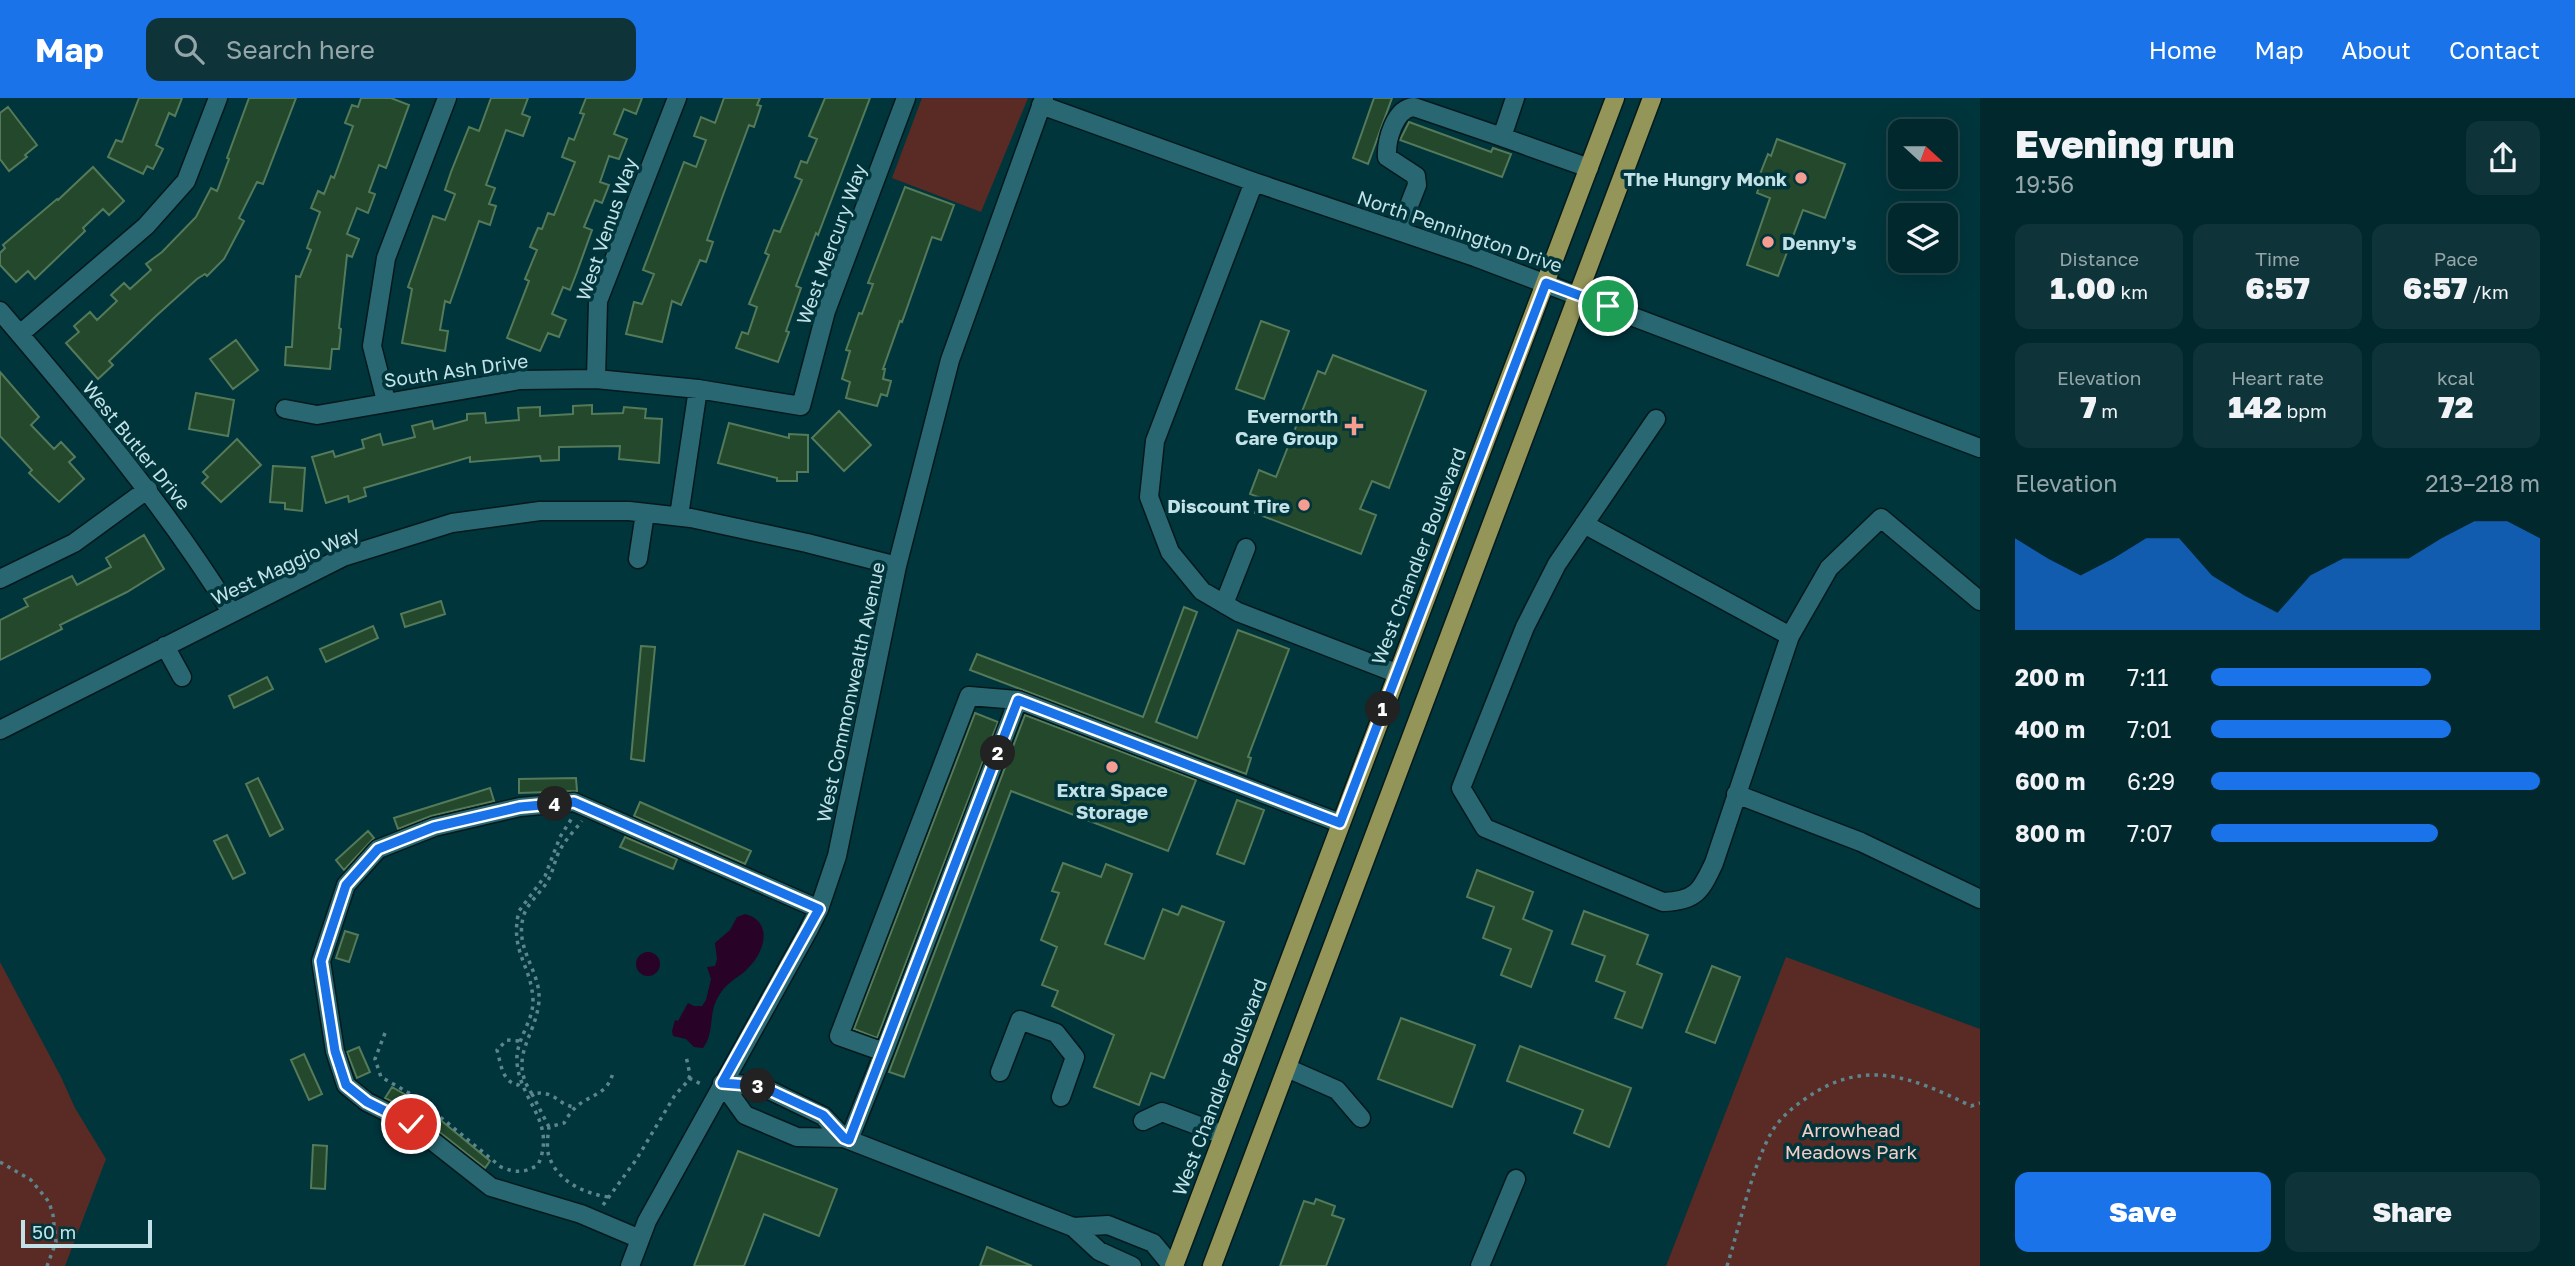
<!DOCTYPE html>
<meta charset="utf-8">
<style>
body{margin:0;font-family:"Golos Text",sans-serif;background:#0e3439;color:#f1f3f6;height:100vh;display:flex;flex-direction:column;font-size:26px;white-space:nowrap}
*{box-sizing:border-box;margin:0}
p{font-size:23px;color:#95a6aa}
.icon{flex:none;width:38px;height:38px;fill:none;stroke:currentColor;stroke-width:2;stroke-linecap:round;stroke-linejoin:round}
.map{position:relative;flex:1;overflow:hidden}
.drawer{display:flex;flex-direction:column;background:#00282d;width:595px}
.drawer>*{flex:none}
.needle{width:46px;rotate:111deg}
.fabs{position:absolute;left:1888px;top:21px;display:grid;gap:14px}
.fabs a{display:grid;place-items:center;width:70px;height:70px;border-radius:14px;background:#00282d;box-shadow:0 7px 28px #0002,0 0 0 2px #224449;font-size:35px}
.scale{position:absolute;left:21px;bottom:18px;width:131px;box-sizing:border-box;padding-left:7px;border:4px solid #c3e2e7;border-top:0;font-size:19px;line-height:24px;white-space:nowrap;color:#c3e2e7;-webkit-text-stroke:5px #00353c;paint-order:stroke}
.pin{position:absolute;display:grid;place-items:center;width:60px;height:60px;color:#fff;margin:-30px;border:4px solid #fff;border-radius:50%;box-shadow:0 2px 7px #0007}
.km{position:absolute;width:35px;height:35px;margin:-18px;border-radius:50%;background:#222;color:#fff;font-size:19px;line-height:35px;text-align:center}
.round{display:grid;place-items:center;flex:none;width:74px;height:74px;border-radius:14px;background:#0e3439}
.overview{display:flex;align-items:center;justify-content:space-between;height:119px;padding:0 35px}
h1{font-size:38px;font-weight:800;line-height:52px}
.stats{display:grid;grid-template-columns:repeat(3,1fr);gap:10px;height:119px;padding:7px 35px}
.stats div{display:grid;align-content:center;border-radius:14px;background:#0e3439;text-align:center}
.stats b{font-size:30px;font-weight:800}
.stats small{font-size:19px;font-weight:400}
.stats p{font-size:19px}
.chart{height:196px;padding:14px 35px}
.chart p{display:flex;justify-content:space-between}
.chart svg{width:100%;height:126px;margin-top:7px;fill:#1a73e8;opacity:.7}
.action{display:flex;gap:14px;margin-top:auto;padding:14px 35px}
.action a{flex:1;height:80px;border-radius:14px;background:#1a73e8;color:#fff;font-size:28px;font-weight:800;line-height:80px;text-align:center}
.action a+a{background:#0e3439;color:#f1f3f6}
ul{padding:0 35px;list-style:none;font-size:23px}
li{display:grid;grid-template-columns:112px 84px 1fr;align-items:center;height:52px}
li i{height:18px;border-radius:9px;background:#1a73e8}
header{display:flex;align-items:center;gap:42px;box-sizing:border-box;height:98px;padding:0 35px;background:#1a73e8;color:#fff}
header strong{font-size:33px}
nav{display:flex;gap:38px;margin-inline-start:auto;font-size:24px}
.search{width:490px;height:63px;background:#0e3439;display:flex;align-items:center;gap:18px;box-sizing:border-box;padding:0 24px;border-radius:14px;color:#95a6aa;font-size:26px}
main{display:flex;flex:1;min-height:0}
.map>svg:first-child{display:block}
.green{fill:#5a2a24}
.water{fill:#280227}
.building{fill:#23482b;stroke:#547a5a;stroke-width:2}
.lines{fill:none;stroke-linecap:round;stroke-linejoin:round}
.minor-casing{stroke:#06191c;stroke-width:21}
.major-casing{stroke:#06191c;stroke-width:21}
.path{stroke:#5c868c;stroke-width:3.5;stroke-dasharray:3.5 5;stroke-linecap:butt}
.minor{stroke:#296872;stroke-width:18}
.major{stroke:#949659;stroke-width:18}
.route-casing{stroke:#fff;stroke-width:14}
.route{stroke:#1a73e8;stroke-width:9}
.poi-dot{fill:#f59d90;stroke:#00353c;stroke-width:2.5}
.labels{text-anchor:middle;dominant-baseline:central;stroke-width:7;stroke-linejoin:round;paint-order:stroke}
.poi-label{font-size:19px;font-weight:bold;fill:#c3e2e7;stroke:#00353c;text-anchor:end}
.street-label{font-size:19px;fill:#c3e2e7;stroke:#00353c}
.park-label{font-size:19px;fill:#f4cdc6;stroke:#00353c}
</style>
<header>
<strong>Map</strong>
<div class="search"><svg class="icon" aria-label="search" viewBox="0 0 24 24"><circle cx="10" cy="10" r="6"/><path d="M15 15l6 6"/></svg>Search here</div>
<nav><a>Home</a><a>Map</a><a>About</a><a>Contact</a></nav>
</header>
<main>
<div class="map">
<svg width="1980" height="1168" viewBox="0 0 1980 1168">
<rect width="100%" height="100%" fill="#00353c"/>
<!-- green -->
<path class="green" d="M922,0H1028L981,114L892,80Z
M1786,859L1980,931V1168H1666Z
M0,864L61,979L75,1010L106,1061L65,1168H0Z"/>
<!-- water -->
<path class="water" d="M745,816C772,823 766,851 750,868C737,883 727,881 716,903C709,918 714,936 703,950L694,949L686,941L673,938L672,933L675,922L678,923L688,905L694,908H702L706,902L711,881L707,869L715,868L717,861L715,845L730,832L737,819Z
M636 866a12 12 0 1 1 24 0a12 12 0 1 1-24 0Z"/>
<!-- building -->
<path class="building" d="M139,0H182L175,18L169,15L156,47L163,51L153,71L147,68L143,76L108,59L116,42L122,44Z
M249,0H296L263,86L257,84L239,120L244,123L224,161L207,178L205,176L197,181L156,218L109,263L113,267L98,281L66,245L79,234L74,228L90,214L97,222L117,203L111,197L124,185L130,191L151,172L146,166L162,154L196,119L211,90L217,93L229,61L227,60Z
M361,0H391L409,7L386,70L379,67L369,94L375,96L368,115L357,110L347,136L359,141L352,159L347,157L339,230L341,231L339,251H332L330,271L285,267L286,249H292L296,178L300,179L311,152L307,150L320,114L311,110L318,93L324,96L331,78L334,80L353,28L345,25L352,7L358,9Z
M491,0H528L522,16L530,19L523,38L506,32L486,87L495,90L489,106L496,108L490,127L479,123L450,205L445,203L440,232L448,233L445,253L402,245L412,191L408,189L433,118L445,122L455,96L445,92L451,74L469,29L479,33Z
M586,0H642L636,16L624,11L614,36L627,41L619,61L609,58L600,84L609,87L602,105L595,102L584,129L592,132L577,174L570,192L563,189L552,216L566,222L559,239L548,235L540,253L507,240L529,183L525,181L537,152L530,149L538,130L542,131L548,115L554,117L575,64L562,59L569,40L574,42L584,16L580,15Z
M724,0H760L757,7L761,8L754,29L749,27L723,97L707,142L713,144L706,164L700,162L681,207L672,203L662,244L626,236L634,204L642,206L654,176L643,172L684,64L696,69L706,42L694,38L701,19L715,25Z
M825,0H870L818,137L816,135L796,188L801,190L786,233L789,234L778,264L736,250L742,234L748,236L757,209L749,206L769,157L765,155L774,132L780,134L802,82L795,79L801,63L807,65L817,41L809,38Z
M1374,0H1392L1368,66L1353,60Z
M8,9L37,47L25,57L27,59L9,73L0,61V15Z
M1409,24L1491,54L1493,50L1511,56L1502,79L1400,42Z
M1777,41L1845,66L1825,120L1803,112L1778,178L1747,167L1770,100L1757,95L1763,78L1760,76L1768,56L1771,58Z
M93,69L124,103L109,117L103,111L83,130L85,133L35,181L28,173L16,184L0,167V155L5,150L3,147L57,101L58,102Z
M905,89L954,107L941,142L932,139L902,224L900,223L883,271H885L883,281L891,283L887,298L881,296L877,308L846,300L850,284L842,281L850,253L846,252L859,215L862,216L873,186L868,185Z
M1261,223L1289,233L1264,301L1236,291Z
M236,242L258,272L233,291L210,261Z
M1333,257L1426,293L1389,390L1372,383L1360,411L1376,417L1361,456L1255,415L1261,400L1250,396L1259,372L1276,379L1318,273L1325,276Z
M0,274L39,319L31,327L54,351L61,344L75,359L69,364L84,381L59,404L29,375L32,372L0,338Z
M196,295L234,302L228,338L189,331Z
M592,307V316L623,315L624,309L646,311L645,320L662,321L659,365L619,361L620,348L559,349V362L541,363L540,358L470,364V359L364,390L366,398L349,404L348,398L326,405L312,359L333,353L335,359L364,350L362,342L380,336L383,347L415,339L412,328L432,323L434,331L467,322V316L485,315L486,325L519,322L518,310L540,309V318L573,316V308Z
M839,313L871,347L844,373L812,340Z
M729,325L789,340V336L808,337V374H797V383H777V380L718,365Z
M237,341L261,367L221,404L202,385L208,379L203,374Z
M273,368L305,370L302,413L285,411V405L270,404Z
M144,437L164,471L127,494L60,527L62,531L0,562V522L28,508L24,501L72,478L77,487L111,469L106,460Z
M441,503L445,516L405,529L401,516Z
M1184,509L1197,514L1156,624L1197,640L1238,532L1289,551L1248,659L1251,660L1246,676L970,572L977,556L1143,619Z
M373,528L378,540L326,564L320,551Z
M641,548L655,549L644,663L631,661Z
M267,579L273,591L234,610L229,598Z
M975,615L998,624L877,940L854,931Z
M1025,617L1196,682L1168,753L1011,693L904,979L889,974Z
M258,680L283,731L270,738L246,686Z
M576,680L577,693L519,695V681Z
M490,690L494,703L431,718L398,731L394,720Z
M1237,702L1264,712L1244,766L1217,756Z
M640,704L751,753L745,766L634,718Z
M368,733L374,740L344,772L336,762Z
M227,737L245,775L233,781L214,743Z
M625,739L677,761L673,771L620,749Z
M1063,765L1101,779L1106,766L1132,776L1105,846L1144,861L1163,811L1178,817L1182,808L1224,824L1164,980L1151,975L1139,1007L1094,989L1114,937L1052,908L1058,893L1042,887L1057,849L1041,842L1059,795L1052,793Z
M1477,772L1533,794L1523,821L1552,833L1531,889L1501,877L1511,851L1483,840L1494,809L1467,799Z
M1584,813L1648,837L1637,866L1662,876L1642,930L1615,920L1625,894L1596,883L1605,858L1572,846Z
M345,833L358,837L349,864L336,860Z
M1712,868L1740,879L1715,945L1686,934Z
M1401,920L1475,947L1452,1009L1378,981Z
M1520,948L1631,990L1609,1049L1574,1035L1583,1012L1507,983Z
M359,949L370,974L357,980L347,954Z
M304,956L322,996L309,1002L291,962Z
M392,989L420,1005L490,1063L485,1070L418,1017L385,1000Z
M313,1047L327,1048L325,1091L311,1090Z
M738,1053L837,1091L819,1138L764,1116L744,1168H694Z
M1316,1101L1335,1108L1332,1117L1344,1121L1326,1168H1280L1304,1103L1314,1106Z
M987,1149L1032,1168H980Z"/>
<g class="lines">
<!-- minor casing -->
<g class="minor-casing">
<path id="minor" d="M1515,0L1502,39L1589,70
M1041,7L1254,84L1475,159L1980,350
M1254,84L1155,343L1149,399L1170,454L1202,493L1238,514L1396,575
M1399,133L1417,87L1416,78L1387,59C1386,42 1395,10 1414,9L1502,39
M0,213C82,309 164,406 231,514
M20,236L146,128L186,83L218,0
M596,281L598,203L677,0
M386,303L372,248L386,160L447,0
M285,311L317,317L520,282L596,281L698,291L801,308L826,213L906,0
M1656,321L1557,466L1525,529L1461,690L1485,730L1663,804C1696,803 1701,793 1714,765L1790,538L1829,470L1881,420L1980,503
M679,418L698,291
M1584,426L1790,538
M638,461L645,415
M0,481L74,445L148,391
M1224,506L1246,450
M165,548L182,579
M1018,602L969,598L839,938L884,954L1018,602L1340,725
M0,632L343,459L452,425L540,413H629L691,420L807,445L897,468
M1736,696L1861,744L1980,801
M1287,970L1337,992L1361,1020
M1000,974L1020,922L1056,935L1075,959L1061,999
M722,985L745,1017L797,1039L844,1040L1073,1129L1099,1153L1132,1168
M722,985L761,988L823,1018L844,1040
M1143,1023L1162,1014L1223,1037
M849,1042L884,954
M1073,1129L1108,1127L1153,1145L1172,1168
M640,1141L581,1116L491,1089L411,1026L367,1004L346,987L335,953L321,863L346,787L378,751L434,729L520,709L574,704L819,811
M630,1168L647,1123L808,833L819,811L837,758L897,468L950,262L1044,0
M1480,1168L1516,1081"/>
</g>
<!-- major casing -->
<g class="major-casing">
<path id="major" d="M1174,1168L1615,0
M1212,1168L1652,0"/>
</g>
<!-- path -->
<path class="path" d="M385,935L375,961L381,979L416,999L501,1069C515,1075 525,1075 538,1067C557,1024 521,1005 517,965C515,942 533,925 533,903C532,867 509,854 519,813L545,778L560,739L572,720
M519,943L507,942L497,952C501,966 502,984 518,987L520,983
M689,980L701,986
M532,996C507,959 536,939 539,903C541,873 515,852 523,820C526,806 540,796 547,784C553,775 554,764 559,754C564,743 574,733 582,723
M549,1029L532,996C556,991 557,1008 576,1009
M0,1064L31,1082L49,1104L53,1117L56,1144L47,1168
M608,1099C583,1095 557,1083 549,1058C546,1050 548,1037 549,1029L564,1025C567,1020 571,1013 575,1010C589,996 608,998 613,974
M603,1107L636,1062L675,997L688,983L690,977L686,958
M1727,1168C1740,1127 1751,1072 1771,1035C1779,1021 1792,1010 1805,1001C1864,959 1912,979 1971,1008L1980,1005"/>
<!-- minor -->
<use href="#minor" class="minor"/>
<!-- major -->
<use href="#major" class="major"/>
</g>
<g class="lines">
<!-- route casing -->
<g class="route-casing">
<path id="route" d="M411,1026L367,1004L346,987L335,953L321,863L346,787L378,751L434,729L520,709L574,704L819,811L722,985L761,988L823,1017L844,1040L849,1042L1018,602L1340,725L1546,185L1608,208"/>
</g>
<!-- route -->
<use href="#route" class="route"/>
</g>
<!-- markers -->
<g class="poi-dot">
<circle cx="1801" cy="80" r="7"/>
<circle cx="1768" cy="144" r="7"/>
<path d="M1350.5 317.5h7v7h7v7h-7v7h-7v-7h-7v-7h7z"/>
<circle cx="1304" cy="407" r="7"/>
<circle cx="1112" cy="669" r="7"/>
</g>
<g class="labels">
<!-- poi labels -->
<g class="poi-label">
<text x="1787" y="80">The Hungry Monk</text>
<text x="1782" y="144" text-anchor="start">Denny's</text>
<text x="1338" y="317">Evernorth<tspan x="1338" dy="22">Care Group</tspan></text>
<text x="1290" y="407">Discount Tire</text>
<text x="1112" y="691" text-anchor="middle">Extra Space<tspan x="1112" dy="22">Storage</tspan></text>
</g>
<!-- street labels -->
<g class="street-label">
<text transform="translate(606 131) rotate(-71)">West Venus Way</text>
<text transform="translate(1460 133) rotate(19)">North Pennington Drive</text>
<text transform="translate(831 146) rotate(-70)">West Mercury Way</text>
<text transform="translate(456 272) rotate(-8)">South Ash Drive</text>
<text transform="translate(137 347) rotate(51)">West Butler Drive</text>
<text transform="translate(1418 458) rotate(-69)">West Chandler Boulevard</text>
<text transform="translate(285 467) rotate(-25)">West Maggio Way</text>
<text transform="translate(850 594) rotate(-78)">West Commonwealth Avenue</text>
<text transform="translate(1219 989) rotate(-69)">West Chandler Boulevard</text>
</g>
<!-- park labels -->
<g class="park-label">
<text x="1851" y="1031">Arrowhead<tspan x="1851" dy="22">Meadows Park</tspan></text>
</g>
</g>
</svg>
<div class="fabs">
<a><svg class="needle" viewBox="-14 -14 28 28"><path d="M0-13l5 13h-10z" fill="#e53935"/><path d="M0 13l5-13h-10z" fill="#95a6aa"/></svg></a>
<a><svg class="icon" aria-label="layers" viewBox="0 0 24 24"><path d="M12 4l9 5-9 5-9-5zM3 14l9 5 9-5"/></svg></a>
</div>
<div class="scale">50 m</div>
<div class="pin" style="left:1608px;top:208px;background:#1e9e55"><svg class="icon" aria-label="arrive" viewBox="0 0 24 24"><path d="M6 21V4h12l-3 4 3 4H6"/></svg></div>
<div class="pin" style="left:411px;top:1026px;background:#d93025"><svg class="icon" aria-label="check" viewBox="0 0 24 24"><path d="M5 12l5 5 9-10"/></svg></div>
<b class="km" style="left:1383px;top:611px">1</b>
<b class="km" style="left:998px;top:655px">2</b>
<b class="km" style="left:758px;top:988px">3</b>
<b class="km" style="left:555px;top:706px">4</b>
</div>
<section class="drawer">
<div class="overview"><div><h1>Evening run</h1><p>19:56</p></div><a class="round"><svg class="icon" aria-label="share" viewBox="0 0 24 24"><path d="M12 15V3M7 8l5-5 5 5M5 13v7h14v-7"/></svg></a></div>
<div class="stats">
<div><p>Distance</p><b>1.00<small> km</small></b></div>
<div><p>Time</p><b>6:57</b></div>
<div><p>Pace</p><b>6:57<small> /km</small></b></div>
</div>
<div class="stats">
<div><p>Elevation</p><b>7<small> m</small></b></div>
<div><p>Heart rate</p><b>142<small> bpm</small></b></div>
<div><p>kcal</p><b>72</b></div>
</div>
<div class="chart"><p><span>Elevation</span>213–218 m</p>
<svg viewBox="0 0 160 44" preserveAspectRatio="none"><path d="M0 44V12L10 19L20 25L30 19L40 12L50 12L60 25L70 32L80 38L90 25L100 19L110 19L120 19L130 12L140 6L150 6L160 12V44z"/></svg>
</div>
<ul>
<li><b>200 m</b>7:11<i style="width:67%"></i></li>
<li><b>400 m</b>7:01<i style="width:73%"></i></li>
<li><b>600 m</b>6:29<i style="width:100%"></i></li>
<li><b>800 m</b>7:07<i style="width:69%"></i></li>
</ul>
<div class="action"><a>Save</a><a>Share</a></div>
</section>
</main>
